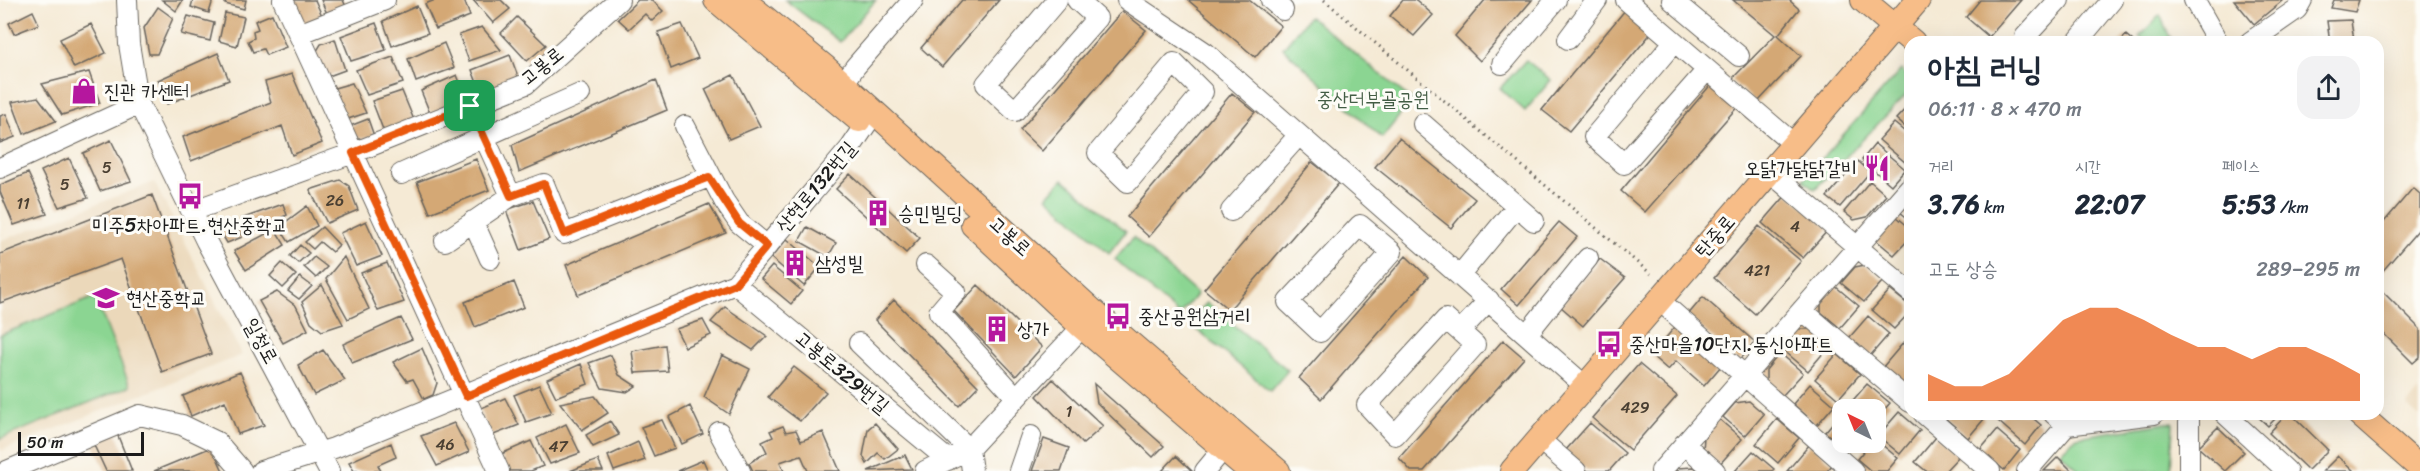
<!DOCTYPE html>
<html lang="ko">
<meta charset="utf-8">
<style>
body{margin:0;font-family:Sriracha,"Poor Story",sans-serif;background:#f2f2f3;color:#1f2937;height:100vh;display:flex;flex-direction:column;font-size:22px;white-space:nowrap}
*{box-sizing:border-box;margin:0}
p{font-size:20px;color:#747a83}
.icon{flex:none;width:33px;height:33px;fill:none;stroke:currentColor;stroke-width:2;stroke-linecap:round;stroke-linejoin:round}
.map{position:relative;flex:1;overflow:hidden}
.sheet{position:absolute;left:1904px;top:36px;width:480px;height:384px;display:flex;flex-direction:column;background:#fff;border-radius:18px;box-shadow:0 6px 24px #0002}
.sheet>*{flex:none}
.needle{width:39px;rotate:317deg}
.controls{position:absolute;left:1832px;top:399px;display:grid;gap:12px}
.controls a{display:grid;place-items:center;width:54px;height:54px;border-radius:12px;background:#fff;box-shadow:0 6px 24px #0002;font-size:30px}
.scale{position:absolute;left:18px;bottom:15px;width:126px;box-sizing:border-box;padding-left:6px;border:3px solid #1c1c1c;border-top:0;font-size:16px;line-height:21px;white-space:nowrap;color:#1c1c1c;-webkit-text-stroke:4px #fdfcf7;paint-order:stroke}
.pin{position:absolute;display:grid;place-items:center;width:51px;height:51px;color:#fff;margin:-26px;border-radius:12px;box-shadow:0 3px 9px #0006}
.round{display:grid;place-items:center;flex:none;width:63px;height:63px;border-radius:18px;background:#f2f2f3}
.headline{display:flex;align-items:center;justify-content:space-between;height:102px;padding:0 24px}
h1{font-size:33px;font-weight:800;line-height:45px}
.stats{display:grid;grid-template-columns:repeat(3,1fr);gap:9px;height:102px;padding:6px 24px}
.stats div{display:grid;align-content:center}
.stats b{font-size:26px;font-weight:800}
.stats small{font-size:16px;font-weight:400}
.stats p{font-size:16px}
.chart{height:168px;padding:12px 24px}
.chart p{display:flex;justify-content:space-between}
.chart svg{width:100%;height:108px;margin-top:6px;fill:#ea580c;opacity:.7}
.map>svg:first-child{display:block}
.built{fill:#ebd8ba}
.green{fill:#8bd592;stroke:#547857;stroke-width:1.5}
.building{fill:#d4a874}
.lines{fill:none;stroke-linecap:round;stroke-linejoin:round}
.minor-casing{stroke:#68645d;stroke-width:22}
.major-casing{stroke:#68645d;stroke-width:26}
.path{stroke:#68645d;stroke-width:3;stroke-dasharray:1.5 4.5;stroke-linecap:butt}
.minor{stroke:#fff;stroke-width:20}
.major{stroke:#f7bd88;stroke-width:24}
.route-casing{stroke:#fff;stroke-width:12}
.route{stroke:#ea580c;stroke-width:8}
.labels{text-anchor:middle;dominant-baseline:central;stroke-width:6;stroke-linejoin:round;paint-order:stroke}
.number-label{font-size:16px;fill:#4a3f32}
.street-label{font-size:20px;fill:#1c1c1c;stroke:#fdfcf7}
.poi-label{font-size:20px;fill:#1c1c1c;stroke:#fdfcf7;text-anchor:start}
.park-label{font-size:20px;fill:#435d45;stroke:#fdfcf7}
</style>
<div class="map">
<svg width="2420" height="471" viewBox="0 0 2420 471">
<rect width="100%" height="100%" fill="#fdfcf7"/>
<filter id="ink" filterUnits="userSpaceOnUse"><feTurbulence type="fractalNoise" baseFrequency=".0167" numOctaves="2"/><feDisplacementMap in="SourceGraphic" scale="12" xChannelSelector="R" yChannelSelector="G"/><feConvolveMatrix kernelMatrix="1 2 1 2 8 2 1 2 1" color-interpolation-filters="sRGB"/></filter>
<filter id="wash" filterUnits="userSpaceOnUse"><feTurbulence type="fractalNoise" baseFrequency=".008" numOctaves="4" result="noise"/><feDisplacementMap in="SourceGraphic" scale="24" xChannelSelector="R" yChannelSelector="G"/><feGaussianBlur stdDeviation="1.35" result="paint"/><feColorMatrix in="noise" values="0 0 0 0 0 0 0 0 0 0 0 0 0 0 0 0 0 1.4 0 .05"/><feComposite in="paint" operator="in"/></filter>
<g filter="url(#wash)">
<rect width="100%" height="100%" fill="#f5ead5"/>
<!-- built -->
<path class="built" d="M154,182L242,355L0,451V241Z
M2420,390V417L2407,406Z"/>
<!-- green -->
<path class="green" d="M785,0H876L840,42Z
M2160,15L2172,42H2147L2139,37Z
M1309,16L1412,100L1382,138L1283,48Z
M1526,60L1551,80L1525,111L1500,88Z
M1901,70L1909,77V96L1907,94L1815,189L1803,180Z
M1063,179L1126,231L1109,253L1047,197Z
M1133,237L1197,294L1179,315L1115,259Z
M95,297L130,386L0,439V335Z
M1207,303L1288,370L1270,391L1188,322Z
M2173,422L2171,471H2080L2060,452L2077,437Z"/>
<g id="blocks">
<!-- building -->
<path class="building" d="M162,0H183L176,11Z
M193,0H213L209,13L191,7Z
M226,0H246L244,9L225,4Z
M291,0H315L323,18L303,25Z
M321,0H343L347,9L328,16Z
M435,0H464L470,16L436,29L425,4Z
M473,0H501L510,9L493,23Z
M638,0H652L663,11L652,21L645,14L629,29L618,19Z
M962,0H999L942,67L921,48Z
M1188,0H1249L1281,26L1255,57Z
M1403,0H1416L1433,15L1414,36L1390,16Z
M1485,0H1532L1480,61L1455,36Z
M1733,0H1789L1799,9L1778,35L1801,56L1757,103L1731,80L1775,35Z
M1980,0H2021L1989,37L1966,17Z
M2234,0H2283L2254,24Z
M2334,0H2359L2355,12L2331,8Z
M417,6L428,33L392,46L383,21Z
M158,7L173,18L157,54H149L144,28Z
M1626,9L1653,31L1569,131L1542,110Z
M33,11L39,24L14,34L9,23Z
M1122,11L1146,30L1042,151L1020,130Z
M225,13L244,17L237,46L219,41Z
M272,14L286,47L266,55L263,49L253,52L248,41L254,38L253,31L258,29L255,21Z
M188,16L214,23L210,41L181,34Z
M517,17L546,45L527,61L501,33Z
M2351,20L2354,41L2330,42L2327,21Z
M376,23L386,50L351,61L341,36Z
M91,24L106,53L74,68L60,39Z
M682,24L698,58L671,69L658,32Z
M482,27L501,50L469,61L459,35Z
M2126,35L2134,42H2120Z
M335,39L345,70L326,77L315,54L321,44Z
M444,43L454,68L416,82L408,59Z
M218,53L229,80L167,104L158,80Z
M510,55L519,79L481,93L472,70Z
M393,57L403,83L367,95L356,70Z
M89,72L100,103L62,115L42,84Z
M292,74L322,143L292,155L282,126L191,161L183,137L271,102L265,82Z
M457,75L467,100L430,113L421,91Z
M733,75L760,126L729,139L705,89Z
M656,80L667,110L519,172L512,145Z
M1713,82L1739,105L1645,212L1621,191Z
M352,83L366,113L345,120L331,89Z
M402,91L414,120L384,132L372,101Z
M1232,93L1255,112L1149,237L1127,217Z
M38,97L56,121L24,134L12,102Z
M1910,104V131L1896,119Z
M6,114L15,137L0,143V116Z
M368,119L374,136L361,139L353,135L350,126Z
M1894,123L1910,136V159L1906,163L1879,140Z
M1399,138L1475,199L1451,228L1375,167Z
M111,140L131,181L100,191L83,153Z
M1875,144L1905,169L1891,185L1862,160Z
M69,158L88,198L59,207L41,171Z
M476,159L489,190L430,213L417,182Z
M1858,161L1870,172L1840,207L1827,197Z
M1312,162L1339,183L1229,310L1204,289Z
M28,173L47,214L14,225L0,192V185Z
M850,174L920,238L906,253L836,189Z
M340,180L349,186L358,210L327,223L310,190Z
M1870,181L1886,195L1867,217L1854,220L1844,212Z
M2413,188L2420,194V228L2380,274L2378,272V229Z
M1788,193L1829,229L1803,258L1762,223Z
M152,195L211,354L162,372L121,259L0,303V254Z
M533,201L549,239L521,250L506,210Z
M1910,201V220L1900,212Z
M283,204L287,215L249,233L241,219Z
M709,204L726,233L578,295L566,265Z
M307,206L317,226L289,242L279,227Z
M1897,217L1910,228V238L1894,255L1876,240Z
M234,221L242,237L227,243L217,226Z
M366,221L382,256L356,266L340,233Z
M1559,222L1577,237L1519,305L1501,289Z
M1759,226L1801,261L1755,314L1714,278Z
M322,227L339,245L332,252L320,242L313,249L305,242Z
M807,227L836,243L828,257L799,241Z
M275,229L285,245L246,270L234,251Z
M787,239L820,267L804,286L771,258Z
M300,245L309,253L298,263L290,256Z
M1406,256L1428,277L1321,399L1299,378Z
M314,257L327,267L316,278L304,267Z
M344,257L369,309L348,319L326,279Z
M1600,259L1625,278L1583,326L1560,306Z
M282,263L296,275L283,288L270,276Z
M387,263L404,302L378,311L361,273Z
M1865,265L1883,281L1864,302L1841,283L1855,267Z
M772,266L802,291L791,304L761,279Z
M300,277L312,286L299,299L288,291Z
M514,282L524,307L475,327L465,302Z
M322,285L343,324L322,331L311,322L302,302Z
M978,285L1042,347L1016,376L954,311Z
M1835,286L1859,306L1840,328L1821,312V303Z
M2378,287L2420,329V357L2413,363L2378,328Z
M1890,290L1910,306V312L1894,329L1872,310Z
M277,292L296,306L308,330L283,343L259,301Z
M1703,297L1755,342L1739,361L1687,316Z
M894,300L978,386L959,406L875,320Z
M725,307L767,336L753,350L711,322Z
M1868,316L1889,334L1870,356L1849,338Z
M401,318L412,339L352,363L343,344Z
M703,320L711,335L685,347L676,329Z
M1675,327L1721,366L1704,386L1676,361L1668,370L1651,355Z
M1798,329H1814L1831,344L1808,371L1782,349Z
M1503,340L1524,358L1424,471H1411L1399,458Z
M1904,342L1910,347V378L1903,386L1882,368Z
M665,345L668,371L635,373L632,351Z
M422,348L437,383L433,395L424,399L413,379L407,381L393,362Z
M323,350L345,380L314,395L298,365Z
M1780,353L1803,373L1782,396L1766,382V370Z
M1837,354L1860,374L1838,399L1815,379Z
M611,355L619,375L636,386L627,392L602,388L589,363Z
M722,355L750,369L729,414L704,397Z
M581,364L588,384L556,397L547,379Z
M1639,364L1677,396L1630,450L1592,418Z
M794,367L826,392L800,421L768,397Z
M240,372L264,425L238,434L225,401L191,416L183,396Z
M1053,379L1103,426L1083,444L1037,396Z
M1094,384L1164,446L1153,457L1097,403Z
M1810,384L1834,405L1817,425L1793,404Z
M1867,384L1890,403L1875,420V410H1853L1848,406Z
M539,385L552,413L526,422L514,395Z
M595,396L608,413L582,430L560,403Z
M505,398L519,425L491,436L479,409Z
M1749,401L1764,414L1745,436L1723,417L1735,403Z
M690,406L703,434L682,444L669,417Z
M1842,412V442H1852L1846,450L1825,432Z
M1899,412L1920,430L1900,454L1878,436Z
M1950,414H1978L1984,419L1968,438L1946,419Z
M2004,414H2028L2041,425L2025,445L1998,421Z
M2255,414H2280L2268,426Z
M2287,414H2291L2328,450L2308,470L2269,433Z
M1719,419L1742,439L1719,465L1703,451L1704,437Z
M1777,419L1799,438L1778,463L1756,444Z
M662,420L675,448L654,456L641,427Z
M610,421L619,435L593,447L586,435Z
M454,423L469,452L437,466L421,436Z
M875,423L898,449L885,459L878,453L867,464L863,456L868,429Z
M1590,423L1625,453L1609,471H1588L1565,451Z
M566,424L580,453L550,464L537,438Z
M783,426L786,432L796,430L801,441L823,432L840,471H808L801,455L780,462L784,471H753L749,463L767,452L762,442L773,437L770,431Z
M2218,427L2244,452L2225,471L2198,447Z
M1997,430L2020,450L2004,470L1980,450Z
M116,431L132,471H106L92,441Z
M1936,437L1959,456L1945,471H1926L1915,462Z
M1044,439L1069,448L1061,471H1032Z
M1875,439L1898,458L1887,471H1871L1857,459L1871,442H1875Z
M531,441L543,466L531,471H507L501,454Z
M638,442L645,460L614,471L608,456Z
M391,443L396,457L378,465L381,471H354L349,462Z
M1810,444L1833,464L1827,471H1787Z
M212,447L223,471H154Z
M1753,451L1774,469L1772,471H1735Z
M905,455L912,469L868,471Z
M1176,456L1192,471H1162Z
M2338,456L2354,471H2323Z
M2058,457L2072,471H2044Z
M598,460L603,471H570Z
M703,460L708,471H677Z
M1694,467L1699,471H1676L1678,468Z"/>
</g>
</g>
<g filter="url(#ink)">
<use href="#blocks" fill-opacity="0" stroke="#68645d" stroke-width="1.5"/>
<g class="lines">
<!-- minor casing -->
<g class="minor-casing">
<path id="minor" d="M127,0L129,44L139,104L206,241L329,471
M283,0L499,471
M1057,0L986,84L1015,111L1097,18L1077,0
M1127,0L1206,53L1585,386
M1271,0L1283,10
M1626,0L1795,145
M1672,0L1739,56
M2194,0L2218,42
M299,34L385,0
M1568,39L1597,0
M1674,42L1594,137L1624,164L1707,70
M2031,42L2025,37L2059,0
M2077,42L2112,0
M2250,42L2297,9L2302,0
M1174,63L1203,92L1128,182L1098,153Z
M1502,64L1556,0
M835,96L855,67L913,0
M470,106L511,196
M1423,124L1534,221
M685,126L724,201L739,223L767,246
M0,168L139,104
M1771,173L1910,292
M401,174L580,94
M192,211L353,153L526,84L619,0
M1231,211L1299,135
M473,221L490,259
M1360,225L1392,252L1320,332L1288,302Z
M445,241L511,196L544,184L564,234L709,177
M926,265L956,292L939,312L1016,397
M1460,275L1517,206
M735,284L948,460
M1659,300L1853,471
M1802,310L1910,402
M1446,319L1475,345L1395,435L1367,405Z
M1460,331L1489,300
M1527,334L1588,258
M859,343L969,449L972,471
M1924,414L1990,471
M2054,414L2067,425L2154,414
M2189,414V471
M2225,414L2287,471
M719,432L740,471
M1539,439L1576,471
M1684,444L1715,471
M7,471L140,415L182,425L217,442L242,471
M261,471L334,448L735,284L851,147L874,113
M925,471L969,449L1082,327
M1019,471L1031,436
M1205,471L1224,448
M1661,471L1910,187
M2027,471L2067,425"/>
</g>
<!-- major casing -->
<g class="major-casing">
<path id="major" d="M716,0L859,120
M743,0L826,68L1094,312L1278,471
M1863,0L1913,42
M973,225L1082,327L1250,471
M2359,414L2420,468
M1512,471L1918,0"/>
</g>
<!-- path -->
<path class="path" d="M1324,0L1651,274"/>
<!-- minor -->
<use href="#minor" class="minor"/>
<!-- major -->
<use href="#major" class="major"/>
</g>
</g>
<g class="lines" filter="url(#ink)">
<!-- route casing -->
<g class="route-casing">
<path id="route" d="M470,106L511,196L544,184L564,234L709,177L739,223L767,246L735,284L466,396L353,153Z"/>
</g>
<!-- route -->
<use href="#route" class="route"/>
</g>
<!-- icons -->
<defs>
<g id="shop-bare" transform="scale(2.07)"><path d="M-5-2.5h2.3a2.7 3.5 0 0 1 5.4 0H5L5.5 6h-11ZM-1.5-2.5h3a1.5 2.3 0 0 0-3 0Z" fill="#b5179e" stroke="#fdfcf7" stroke-width="2.5" paint-order="stroke"/></g>
<g id="restaurant-bare" transform="scale(2.07)"><path d="M-5-6h1v4h1v-4h1v4h1v-4h1v5L-1.5 .5V6h-2V.5L-5-1ZM5-6V6H3V1.5H1.5Q1.5-4 5-6Z" fill="#b5179e" stroke="#fdfcf7" stroke-width="2.5" paint-order="stroke"/></g>
<g id="bus-bare" transform="scale(2.07)"><path d="M-5-6H5V4H4V6H2V4H-2V6H-4V4H-5ZM-3.5-4V0h7V-4ZM-3.5 1.2v1.5H-2V1.2ZM2 1.2v1.5H3.5V1.2Z" fill="#b5179e" stroke="#fdfcf7" stroke-width="2.5" paint-order="stroke"/></g>
<g id="building-bare" transform="scale(2.07)"><path d="M-4-6H4V6H1V3H-1V6H-4ZM-2.5-4.3h1.7v1.8h-1.7ZM.8-4.3h1.7v1.8H.8ZM-2.5-1h1.7V.8h-1.7ZM.8-1h1.7V.8H.8Z" fill="#b5179e" stroke="#fdfcf7" stroke-width="2.5" paint-order="stroke"/></g>
<g id="school-bare" transform="scale(2.07)"><path d="M0-5L7-2L0 1L-7-2ZM-4 1L0 2.5L4 1V4Q0 6-4 4Z" fill="#b5179e" stroke="#fdfcf7" stroke-width="2.5" paint-order="stroke"/></g>
</defs>
<g fill-rule="evenodd">
<use href="#shop-bare" x="84" y="91"/>
<use href="#restaurant-bare" x="1877" y="168"/>
<use href="#bus-bare" x="190" y="196"/>
<use href="#building-bare" x="878" y="213"/>
<use href="#building-bare" x="795" y="263"/>
<use href="#school-bare" x="106" y="298"/>
<use href="#bus-bare" x="1118" y="316"/>
<use href="#building-bare" x="997" y="329"/>
<use href="#bus-bare" x="1609" y="344"/>
</g>
<g class="labels">
<!-- number labels -->
<g class="number-label">
<text x="107" y="167">5</text>
<text x="65" y="184">5</text>
<text x="335" y="200">26</text>
<text x="23" y="203">11</text>
<text x="1795" y="226">4</text>
<text x="1757" y="270">421</text>
<text x="1635" y="407">429</text>
<text x="1069" y="411">1</text>
<text x="445" y="444">46</text>
<text x="558" y="446">47</text>
</g>
<!-- street labels -->
<g class="street-label">
<text transform="translate(542 66) rotate(-39)">고봉로</text>
<text transform="translate(816 187) rotate(-50)">산현로132번길</text>
<text transform="translate(1010 236) rotate(42)">고봉로</text>
<text transform="translate(1715 236) rotate(-49)">탄중로</text>
<text transform="translate(261 341) rotate(61)">일청로</text>
<text transform="translate(842 372) rotate(40)">고봉로329번길</text>
</g>
<!-- poi labels -->
<g class="poi-label">
<text x="104" y="91">진관 카센터</text>
<text x="1857" y="168" text-anchor="end">오닭가닭닭갈비</text>
<text x="898" y="213">승민빌딩</text>
<text x="190" y="225" text-anchor="middle">미주5차아파트.현산중학교</text>
<text x="815" y="263">삼성빌</text>
<text x="126" y="298">현산중학교</text>
<text x="1138" y="316">중산공원삼거리</text>
<text x="1017" y="329">상가</text>
<text x="1629" y="344">중산마을10단지.동신아파트</text>
</g>
<!-- park labels -->
<g class="park-label">
<text x="1373" y="99">중산더부골공원</text>
</g>
</g>
</svg>
<div class="controls">
<a><svg class="needle" viewBox="-14 -14 28 28"><path d="M0-13l5 13h-10z" fill="#e53935"/><path d="M0 13l5-13h-10z" fill="#747a83"/></svg></a>
</div>
<div class="scale">50 m</div>
<div class="pin" style="left:470px;top:106px;background:#1e9e55"><svg class="icon" aria-label="arrive" viewBox="0 0 24 24"><path d="M6 21V4h12l-3 4 3 4H6"/></svg></div>
<section class="sheet">
<div class="headline"><div><h1>아침 러닝</h1><p>06:11 · 8 × 470 m</p></div><a class="round"><svg class="icon" aria-label="share" viewBox="0 0 24 24"><path d="M12 15V3M7 8l5-5 5 5M5 13v7h14v-7"/></svg></a></div>
<div class="stats">
<div><p>거리</p><b>3.76<small> km</small></b></div>
<div><p>시간</p><b>22:07</b></div>
<div><p>페이스</p><b>5:53<small> /km</small></b></div>
</div>
<div class="chart"><p><span>고도 상승</span>289–295 m</p>
<svg viewBox="0 0 160 44" preserveAspectRatio="none"><path d="M0 44V33L10 38L20 38L30 33L40 22L50 11L60 6L70 6L80 11L90 17L100 22L110 22L120 27L130 22L140 22L150 27L160 33V44z"/></svg>
</div>
</section>
</div>
